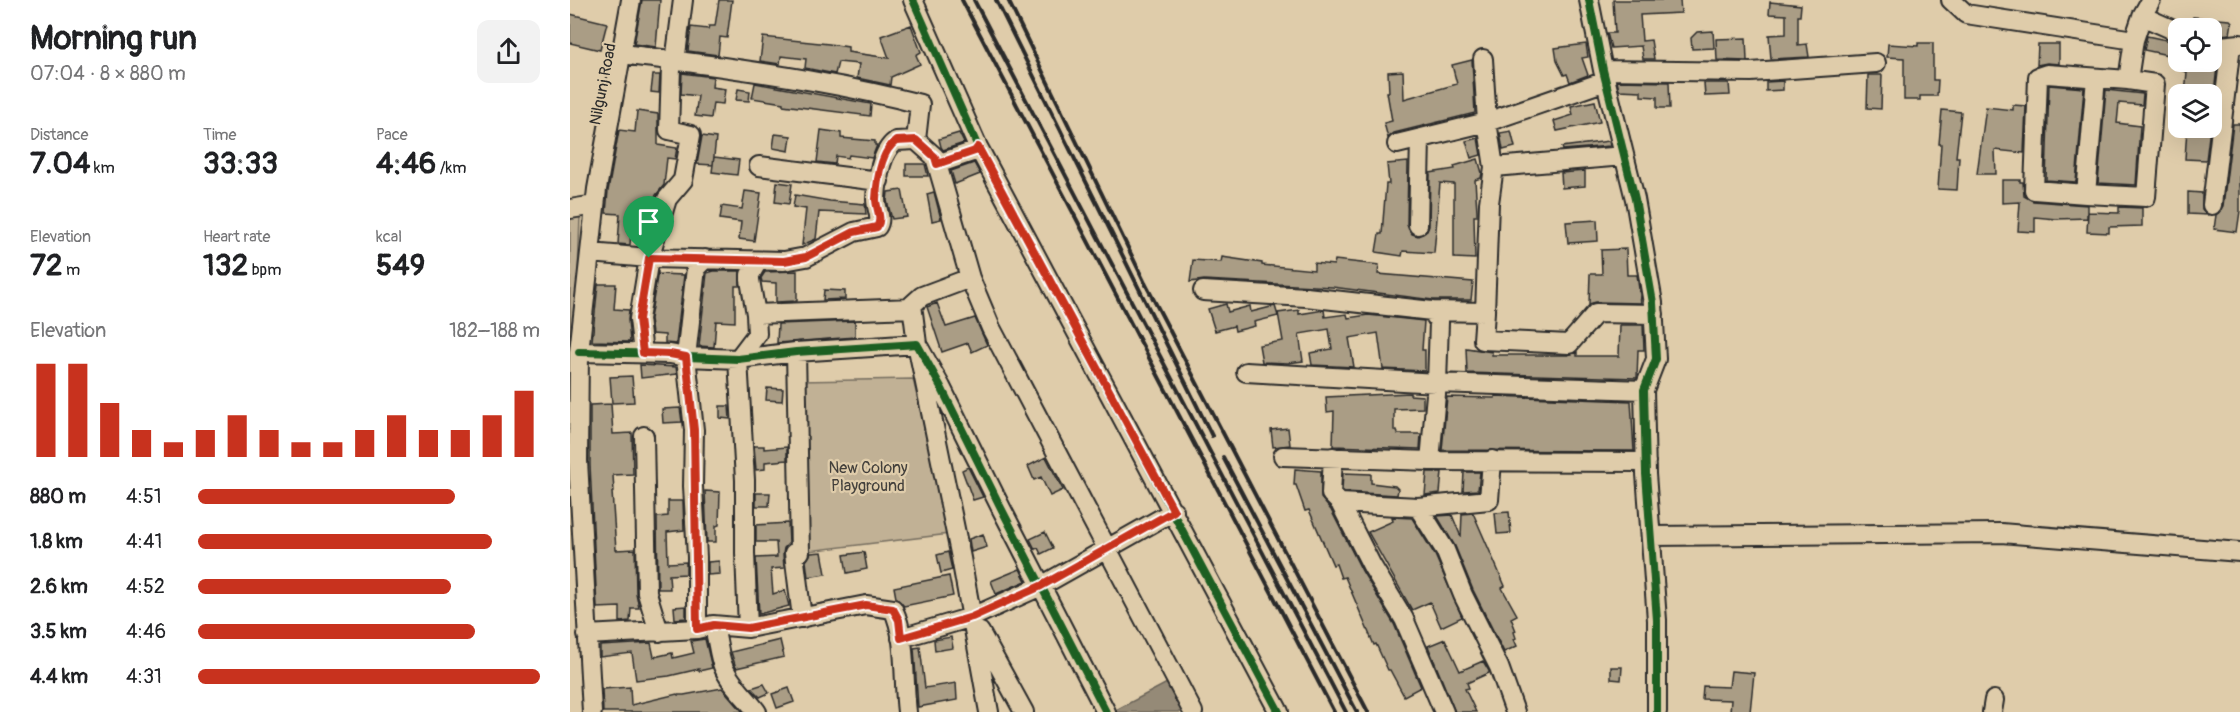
<!DOCTYPE html>
<meta charset="utf-8">
<style>
body{margin:0;font-family:Pangolin,sans-serif;background:#f2f2f2;color:#202124;height:100vh;display:flex;flex-direction:column;font-size:22px;white-space:nowrap}
*{box-sizing:border-box;margin:0}
p{font-size:20px;color:#757577}
.icon{flex:none;width:33px;height:33px;fill:none;stroke:currentColor;stroke-width:2;stroke-linecap:round;stroke-linejoin:round}
.map{position:relative;flex:1;overflow:hidden}
.drawer{display:flex;flex-direction:column;background:#fff;width:570px}
.drawer>*{flex:none}
.buttons{position:absolute;left:1598px;top:18px;display:grid;gap:12px}
.buttons a{display:grid;place-items:center;width:54px;height:54px;border-radius:12px;background:#fff;box-shadow:0 6px 24px #0002;font-size:30px}
.pin{position:absolute;display:grid;place-items:center;width:51px;height:51px;color:#fff;margin:-62px -26px;border-radius:50% 50% 50% 0;rotate:-45deg;box-shadow:0 0 6px #0007}
.pin .icon{rotate:45deg}
.round{display:grid;place-items:center;flex:none;width:63px;height:63px;border-radius:12px;background:#f2f2f2}
.overview{display:flex;align-items:center;justify-content:space-between;height:102px;padding:0 30px}
h1{font-size:33px;font-weight:700;line-height:45px}
.metrics{display:grid;grid-template-columns:repeat(3,1fr);gap:9px;height:102px;padding:6px 30px}
.metrics div{display:grid;align-content:center}
.metrics b{font-size:30px;font-weight:700}
.metrics small{font-size:16px;font-weight:400}
.metrics p{font-size:16px}
.chart{height:168px;padding:12px 30px}
.chart p{display:flex;justify-content:space-between}
.chart svg{width:100%;height:108px;margin-top:6px;stroke:#c8321e;stroke-width:6}
ul{padding:0 30px;list-style:none;font-size:20px}
li{display:grid;grid-template-columns:96px 72px 1fr;align-items:center;height:45px}
li i{height:15px;border-radius:8px;background:#c8321e}
main{display:flex;flex:1;min-height:0}
.map>svg:first-child{display:block}
.green{fill:#c1b195;stroke:#766e60;stroke-width:1.5}
.water{fill:#958a77;stroke:#6b6459;stroke-width:1.5}
.building{fill:#aa9d85;stroke:#2b2b2b;stroke-width:1.5}
.lines{fill:none;stroke-linecap:round;stroke-linejoin:round}
.minor-casing{stroke:#2b2b2b;stroke-width:22}
.minor{stroke:#dfccaa;stroke-width:18}
.rail{stroke:#2b2b2b;stroke-width:4}
.cycleway-casing{stroke:#dfccaa;stroke-width:11}
.cycleway{stroke:#1b5e20;stroke-width:8}
.route-casing{stroke:#fff;stroke-width:12}
.route{stroke:#c8321e;stroke-width:8}
.labels{text-anchor:middle;dominant-baseline:central;stroke-width:4.5;stroke-linejoin:round;paint-order:stroke}
.street-label{font-size:16px;fill:#2b2b2b;stroke:#dfccaa}
.park-label{font-size:16px;fill:#423f3b;stroke:#dfccaa}
</style>
<main>
<section class="drawer">
<div class="overview"><div><h1>Morning run</h1><p>07:04 · 8 × 880 m</p></div><a class="round"><svg class="icon" aria-label="share" viewBox="0 0 24 24"><path d="M12 15V3M7 8l5-5 5 5M5 13v7h14v-7"/></svg></a></div>
<div class="metrics">
<div><p>Distance</p><b>7.04<small> km</small></b></div>
<div><p>Time</p><b>33:33</b></div>
<div><p>Pace</p><b>4:46<small> /km</small></b></div>
</div>
<div class="metrics">
<div><p>Elevation</p><b>72<small> m</small></b></div>
<div><p>Heart rate</p><b>132<small> bpm</small></b></div>
<div><p>kcal</p><b>549</b></div>
</div>
<div class="chart"><p><span>Elevation</span>182–188 m</p>
<svg viewBox="0 0 160 44" preserveAspectRatio="none"><path d="M5 44V6M15 44V6M25 44V22M35 44V33M45 44V38M55 44V33M65 44V27M75 44V33M85 44V38M95 44V38M105 44V33M115 44V27M125 44V33M135 44V33M145 44V27M155 44V17"/></svg>
</div>
<ul>
<li><b>880 m</b>4:51<i style="width:75%"></i></li>
<li><b>1.8 km</b>4:41<i style="width:86%"></i></li>
<li><b>2.6 km</b>4:52<i style="width:74%"></i></li>
<li><b>3.5 km</b>4:46<i style="width:81%"></i></li>
<li><b>4.4 km</b>4:31<i style="width:100%"></i></li>
</ul>
</section>
<div class="map">
<svg width="1670" height="712" viewBox="0 0 1670 712">
<rect width="100%" height="100%" fill="#dfccaa"/>
<filter id="ink" filterUnits="userSpaceOnUse"><feTurbulence type="fractalNoise" baseFrequency=".0167" numOctaves="2"/><feDisplacementMap in="SourceGraphic" scale="12" xChannelSelector="R" yChannelSelector="G"/><feConvolveMatrix kernelMatrix="1 2 1 2 8 2 1 2 1" color-interpolation-filters="sRGB"/></filter>
<g filter="url(#ink)">
<!-- green -->
<path class="green" d="M10,216L0,500V217Z
M343,379L379,534L230,552L231,381Z"/>
<!-- water -->
<path class="water" d="M597,683L612,712H544V711Z"/>
<!-- building -->
<path class="building" d="M72,0H90L86,47L64,44Z
M149,0H162L157,38L150,37L148,55L118,51L121,27L138,29L139,26H145Z
M1043,0H1110L1111,13L1070,15L1072,41L1081,40L1084,59H1073L1071,46L1041,48L1037,33H1045Z
M1200,2L1231,5L1230,16H1228V45L1237,44L1239,57L1201,59L1199,35L1216,34V15L1199,14Z
M0,14L37,23L30,50L0,43Z
M1623,17L1660,20L1662,22L1660,34L1641,36V28H1622Z
M341,25L351,52L346,55L350,64L321,77L320,85L287,78L289,64L268,62L265,74L235,68L236,59L211,56L210,64L190,61L193,37L259,44L278,47V52L319,58L311,36Z
M1143,31L1144,48L1122,49L1121,38L1127,32Z
M1577,36L1601,41L1598,55L1574,50Z
M1176,38L1177,61L1147,60L1146,39Z
M1348,43H1363V80H1368L1367,96H1350V100H1334V58L1317,57L1318,44L1348,46Z
M1016,44L1018,57L1012,58L1018,75L1000,82L997,74L994,75L987,61L985,48Z
M1468,44H1489V64L1477,63L1467,65Z
M1641,58H1648L1643,102L1641,101V94H1615L1617,72L1613,71L1615,62H1641Z
M902,60L905,113L824,133L818,138L814,123L822,121L817,92H819L818,72L833,71L834,99L887,84L882,65Z
M112,73L143,77L142,87L155,89L153,104L143,103L141,118L125,116L128,96L111,94Z
M83,75H90L89,93L81,92Z
M1298,75H1312L1311,109L1297,108Z
M1047,81L1099,82L1100,108H1087V97L1071,96V91L1049,90Z
M1213,81V90L1196,91V82Z
M185,83L301,104L300,116L213,105V103L182,98Z
M1134,83H1159L1160,95L1135,96Z
M1479,85L1514,88L1506,182L1476,180Z
M168,89L180,91L179,101L166,100Z
M1536,90L1573,94L1572,105L1549,103L1547,123L1570,126L1566,185L1528,183Z
M1025,101L1030,122L987,131L984,121L1003,115L1001,106Z
M1443,105L1456,106L1454,153L1425,150L1426,174H1407L1416,107L1443,110Z
M1372,110L1391,112L1386,157H1389L1387,190L1368,189L1371,144H1369Z
M67,111L88,114V145L107,148L105,159L97,158L94,185L86,195L79,220L62,218L60,245L48,244L50,214L36,213L38,191L49,130L65,132Z
M1663,124H1670V211L1667,232L1644,229L1646,215L1653,206Z
M1617,128H1640L1636,160L1615,159Z
M251,130L271,133V138L305,141V145H307L302,158L279,155L278,158L266,156L265,164L247,162Z
M941,131L945,147L933,150L930,133Z
M389,133L394,143L373,150L371,147L369,139Z
M205,134L221,136L219,151L203,148Z
M132,136L146,138L143,165L127,164Z
M908,138L911,155L901,158L896,141Z
M1039,141L1040,146L993,150L992,147Z
M144,157L169,160L167,175L142,172Z
M908,159L912,173L911,178L905,180L907,211V216H904L905,259L884,258V184L870,183L864,253L833,251L832,256L806,252L809,234H812L816,184H819L817,164L838,162L837,225L842,234L848,236L857,231L859,226L860,173L885,169L884,166Z
M404,163L410,174L385,184L381,171Z
M336,164H355L358,176H336Z
M1015,171V186L992,188L991,173Z
M1432,180H1450V182H1453L1454,196L1463,201L1517,205V218L1486,219L1465,217V232L1448,231L1450,202L1432,203Z
M207,182L222,184L219,204L205,202Z
M332,190L337,217L322,219L317,201L318,192Z
M175,191L191,193L184,241L169,239L171,222L150,219L152,206L172,209Z
M364,192L371,219L362,221L357,194Z
M1618,192L1632,193V209L1637,215L1618,214Z
M225,195L260,201L295,204L296,214L249,212L246,239L232,245L236,209L223,207Z
M1549,207L1572,208V226L1539,227V233L1517,232L1518,212L1549,213Z
M1027,220L1028,241L998,243L996,222Z
M1056,249L1057,275H1067L1071,303L1026,302L1019,304L1020,274H1032L1031,250Z
M652,257L692,263V265L744,270V263L764,265L765,260L809,265L808,274L903,282L901,300H863L762,287L634,280L620,282L623,260L651,262Z
M88,271V274L114,275L106,344L95,343V335L82,334L80,319Z
M144,271H170V286H165V322L146,321L144,347L129,346L137,273Z
M227,271V301L206,302V283L192,282L191,278L195,272Z
M28,284H46L44,309L59,310L58,320L60,342L22,341Z
M254,290L275,291V299L253,300Z
M367,303L376,327L405,318L417,345L402,352L398,343L372,352L357,307Z
M656,304L658,312L680,306L681,312L705,306L708,316L684,322L685,326L665,331L664,326L645,331L638,309Z
M729,310V314L754,310L755,317L777,314L778,318L798,315L854,321L852,350H855V371L813,369L808,333L779,338L784,367L742,365L740,353L762,349L759,329L729,334L733,361L718,363L692,362L689,345L713,341L708,313Z
M285,321V337L207,343L208,324Z
M1050,325H1073L1074,350H1068L1067,378L897,373L896,348L922,352V355H998L1007,352V356H1049Z
M70,365L106,367L107,374L71,378Z
M62,376L64,402L42,403L40,377Z
M197,388L213,389L212,401L196,400Z
M840,393V395L853,396V408L824,409V430H827L828,434H851L850,449L763,446L764,411L757,412L756,397Z
M925,396L1061,401L1064,451L872,450L877,397L925,398Z
M41,404L43,434L62,433L63,474L43,475L44,492H42L46,550L65,549L66,593L69,608H61L60,621L50,622V607L27,608L20,465V405Z
M150,406H159L160,419L150,418Z
M110,408L112,422L93,423L92,409Z
M718,428L720,445L703,447L701,430Z
M184,446H194V449L217,447V460L195,462V469L186,470Z
M476,457L493,490L480,496L471,477L464,480L458,466Z
M398,467L413,497L403,500L392,470Z
M725,469L751,471V498L761,510L792,571L824,624L851,687L834,696L820,670H818L806,644L804,645L775,577L771,578L766,564L763,565L739,510L735,511L726,485H724Z
M857,472H872L870,493L855,495Z
M894,472H910L908,490L893,491Z
M773,473L801,474V483L825,486L828,489L827,495L775,492L772,490Z
M135,491L150,492L149,525L146,526V542H137Z
M186,493H200L199,506H186Z
M98,501H113L114,530L97,532L98,563L116,562V574L99,575L100,589H88L87,517L98,516Z
M939,512L941,533L927,534L925,513Z
M903,513L935,586L932,588L947,615L941,618L946,631L944,632L946,638L944,639L947,646L934,652L903,590L885,546L867,516L882,515L891,537L892,514Z
M822,517L842,518L865,555L892,617L871,627L860,602L842,610L798,532L823,521Z
M218,523L219,543L214,548L213,554L214,568L201,569L203,594L215,590L219,606L189,614L186,558L207,557L206,542H186V525Z
M475,532L483,548L471,554L468,548L465,549L460,539Z
M413,534L417,547L401,552L399,539Z
M252,552L256,574L238,577L236,561L241,553Z
M294,552L297,569L277,573L274,555Z
M378,552L382,570L371,573L367,555Z
M149,561L150,574L138,575V562Z
M450,569L456,581L426,594L421,581Z
M379,576L383,596L334,606L326,598L324,587Z
M116,606V618L105,619L104,607Z
M381,637L383,648L365,651L364,640Z
M135,639L142,668L129,671V669L99,676L66,680L62,653L30,657V646L81,643L84,657L102,653L103,658L124,653L121,641Z
M875,639L890,671L913,661L919,671V673L897,683L899,688L895,689L906,712H885L858,646Z
M210,640L214,657L166,668L161,652Z
M350,647L355,688L386,683L387,700L348,707L344,648Z
M1041,667H1052L1051,680L1041,679Z
M1161,671L1184,673L1180,712H1160L1161,700L1132,699L1133,686L1159,687Z
M194,684L199,693L190,697L181,688Z
M60,687L61,705L107,694L108,695H114L152,688L173,712H33L32,689Z
M219,688L224,702L207,708L202,694Z"/>
<g class="lines">
<!-- minor casing -->
<g class="minor-casing">
<path id="minor" d="M343,0L408,147L709,712
M1019,0L1033,70L1065,199L1083,303L1086,359L1074,390L1076,474L1087,620V712
M1381,0L1396,14L1564,40L1572,16L1581,0
M1572,16L1608,32
M1641,47L1670,44
M52,54C81,58 110,61 139,65C210,75 281,86 350,104L346,140L365,157L367,164
M1033,70L1181,72L1306,63
M1526,78L1516,194L1576,197L1585,84L1558,80L1564,40
M827,144L917,122L1036,81
M408,147L405,151L367,164L400,278L421,328L623,712
M189,166L309,181
M924,167L1054,156
M1516,194L1464,190L1468,77L1477,74L1558,80
M1642,205L1661,45
M0,209L25,205
M848,225L850,139
M20,253L79,258L214,261L236,257L284,232L307,227C313,218 306,209 306,199C307,181 310,152 326,141L346,140
M400,278L352,296L342,305L347,344L391,558L419,712
M633,291L736,297L862,311L869,322L867,383L1074,390
M862,311L915,312L919,203L924,167L917,122L913,59
M915,312L913,340L999,344L1026,313L1084,314
M186,314L342,308
M9,352L100,354L116,357L168,359L226,352L347,344L371,387L431,508L536,712
M226,352L230,552L224,553L232,618
M73,353L69,319L79,258L97,199L113,180L121,135L99,130L101,68L105,62L113,0
M676,372L867,383L860,461L713,456
M74,436L77,593L89,632
M763,457L761,494L770,503L848,507L919,500L922,460
M860,461L1076,462
M770,503L802,566L834,619L874,712
M848,507L875,550L893,595L929,667L945,712
M1081,536L1431,533L1670,552
M143,625C148,639 148,653 153,666C160,684 176,697 187,712
M178,628L175,553V480L168,359L187,334L186,314L180,280V275L188,261
M127,629V557L123,486L124,430L116,357L126,268L135,259
M410,632L454,712
M17,635L127,629L143,625L178,628L296,605L323,609C337,637 333,680 337,712
M331,638L402,617L471,586L604,511
M22,712L8,461L9,352L27,189L61,0
M1422,712L1424,700"/>
</g>
<!-- minor -->
<use href="#minor" class="minor"/>
<!-- rail -->
<path class="rail" d="M392,0L764,712
M404,0L776,712
M426,0L642,436
M438,0L575,283L798,712
M653,457L787,712"/>
<!-- cycleway casing -->
<g class="cycleway-casing">
<path id="cycleway" d="M343,0L408,147L709,712
M1019,0L1033,70L1065,199L1083,303L1086,359L1074,390L1076,474L1087,620V712
M9,352L100,354L116,357L168,359L226,352L347,344L371,387L431,508L536,712"/>
</g>
<!-- cycleway -->
<use href="#cycleway" class="cycleway"/>
</g>
</g>
<g class="lines" filter="url(#ink)">
<!-- route casing -->
<g class="route-casing">
<path id="route" d="M346,140L365,157L367,164L405,151L408,147L604,511L471,586L402,617L331,638L329,620L323,609L296,605L178,628L144,625L127,629L124,430L116,357L100,354L73,353L69,319L79,258L214,261L236,257L284,232L307,227C313,218 306,209 306,199C307,181 310,152 326,141Z"/>
</g>
<!-- route -->
<use href="#route" class="route"/>
</g>
<g class="labels">
<!-- street labels -->
<g class="street-label">
<text transform="translate(33 84) rotate(-79)">Nilgunj Road</text>
</g>
<!-- park labels -->
<g class="park-label">
<text x="298" y="468">New Colony<tspan x="298" dy="18">Playground</tspan></text>
</g>
</g>
</svg>
<div class="buttons">
<a><svg class="icon" aria-label="locate" viewBox="0 0 24 24"><circle cx="12" cy="12" r="6"/><path d="M12 2v4M12 18v4M2 12h4M18 12h4"/></svg></a>
<a><svg class="icon" aria-label="layers" viewBox="0 0 24 24"><path d="M12 4l9 5-9 5-9-5zM3 14l9 5 9-5"/></svg></a>
</div>
<div class="pin" style="left:79px;top:258px;background:#1e9e55"><svg class="icon" aria-label="arrive" viewBox="0 0 24 24"><path d="M6 21V4h12l-3 4 3 4H6"/></svg></div>
</div>
</main>
